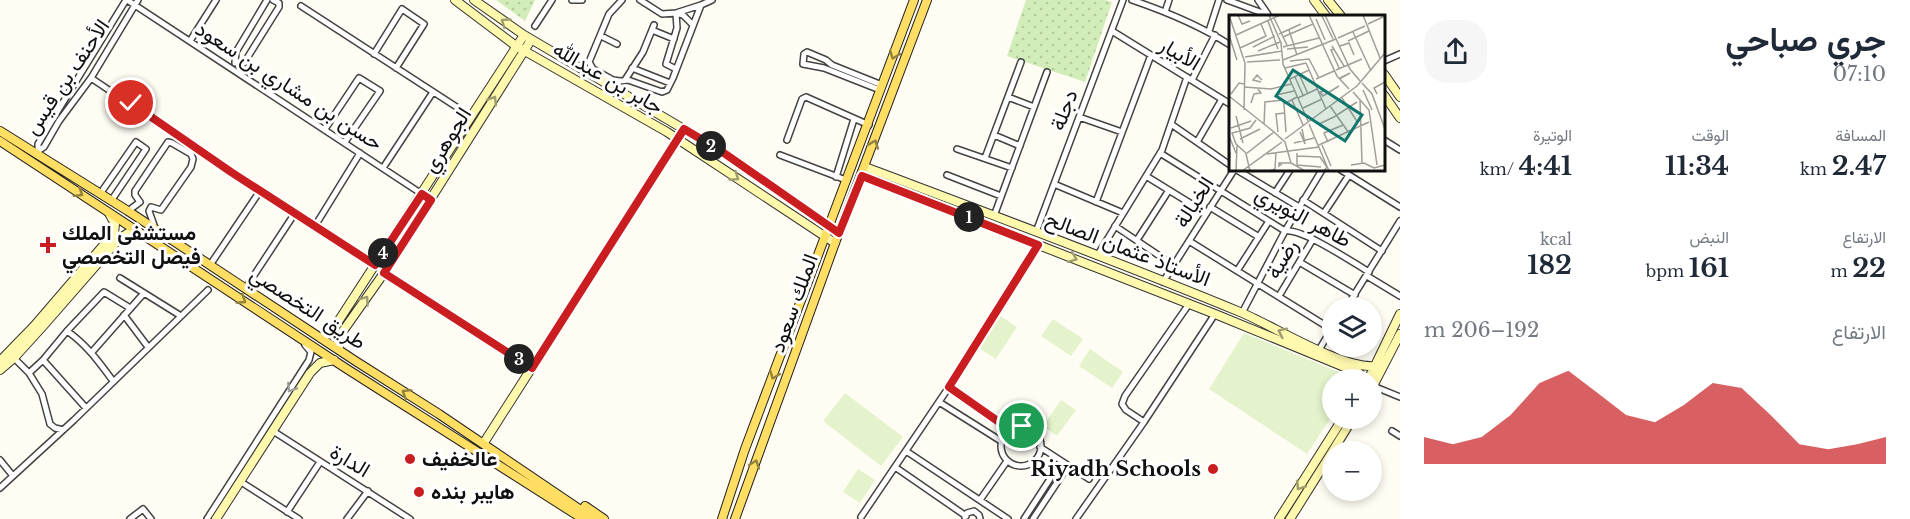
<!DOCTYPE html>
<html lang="ar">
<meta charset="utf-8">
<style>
body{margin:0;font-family:"Libre Baskerville",Vazirmatn,serif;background:#f6f6f7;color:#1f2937;direction:rtl;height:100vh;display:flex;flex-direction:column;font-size:22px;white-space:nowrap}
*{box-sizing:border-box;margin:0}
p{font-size:20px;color:#747a83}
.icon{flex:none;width:33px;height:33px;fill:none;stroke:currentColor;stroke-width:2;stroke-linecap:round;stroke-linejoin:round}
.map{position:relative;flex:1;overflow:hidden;direction:ltr}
.drawer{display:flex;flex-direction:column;background:#fff;width:510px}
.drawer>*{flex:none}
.fabs{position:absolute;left:1322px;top:297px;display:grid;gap:12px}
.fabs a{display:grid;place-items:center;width:60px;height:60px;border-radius:50%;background:#fff;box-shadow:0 3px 9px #0003;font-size:30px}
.pin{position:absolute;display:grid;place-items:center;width:51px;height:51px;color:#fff;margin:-26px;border:3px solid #fff;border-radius:50%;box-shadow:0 2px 6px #0007}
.km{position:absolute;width:30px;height:30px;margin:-15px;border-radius:50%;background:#222;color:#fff;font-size:16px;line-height:30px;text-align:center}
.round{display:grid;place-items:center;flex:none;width:63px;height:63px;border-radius:24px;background:#f6f6f7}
.summary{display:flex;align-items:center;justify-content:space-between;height:102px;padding:0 24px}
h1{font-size:33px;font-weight:700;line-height:45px}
.metrics{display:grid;grid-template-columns:repeat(3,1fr);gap:9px;height:102px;padding:6px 24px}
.metrics div{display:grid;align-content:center}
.metrics b{font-size:26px;font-weight:700}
.metrics small{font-size:16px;font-weight:400}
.metrics p{font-size:16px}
.chart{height:168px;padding:12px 24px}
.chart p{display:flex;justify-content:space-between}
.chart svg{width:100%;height:108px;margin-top:6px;fill:#ca1d20;opacity:.7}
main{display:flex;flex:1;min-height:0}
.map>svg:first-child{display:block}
.grass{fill:url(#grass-dots)}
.pitch{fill:#e4f3cb}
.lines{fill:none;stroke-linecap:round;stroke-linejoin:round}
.street-casing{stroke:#434343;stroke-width:8}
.secondary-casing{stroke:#323232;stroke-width:10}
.primary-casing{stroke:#212121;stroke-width:10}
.street{stroke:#fff;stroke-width:5}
.secondary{stroke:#fff9ae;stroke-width:8}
.primary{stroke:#ffde63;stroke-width:8}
.oneway{stroke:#9f9c6f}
.oneway2{stroke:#93813e}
.oneway3{stroke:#9f9f9f}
.route-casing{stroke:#fff;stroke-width:12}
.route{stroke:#ca1d20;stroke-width:8}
.poi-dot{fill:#ca1d20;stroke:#fff;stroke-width:2}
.labels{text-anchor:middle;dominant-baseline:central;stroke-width:6;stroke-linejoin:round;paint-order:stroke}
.street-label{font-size:21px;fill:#101010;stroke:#fff}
.poi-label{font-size:21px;font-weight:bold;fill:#101010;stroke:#fff;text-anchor:start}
.inset-road{fill:none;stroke:#9f9e98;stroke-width:1.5}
.view{fill:#0f766e;fill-opacity:0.15;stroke:#0f766e;stroke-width:3}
.inset-edge{fill:none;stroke:#101010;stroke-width:3}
</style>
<main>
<section class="drawer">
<div class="summary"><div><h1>جري صباحي</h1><p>07:10</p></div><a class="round"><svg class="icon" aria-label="share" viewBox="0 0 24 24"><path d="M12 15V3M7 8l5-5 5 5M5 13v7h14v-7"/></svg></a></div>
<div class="metrics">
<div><p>المسافة</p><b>2.47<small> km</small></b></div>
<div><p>الوقت</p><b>11:34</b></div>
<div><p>الوتيرة</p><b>4:41<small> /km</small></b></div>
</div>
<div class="metrics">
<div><p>الارتفاع</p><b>22<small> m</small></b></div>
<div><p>النبض</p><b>161<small> bpm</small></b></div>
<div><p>kcal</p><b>182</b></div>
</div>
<div class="chart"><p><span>الارتفاع</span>192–206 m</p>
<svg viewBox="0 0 160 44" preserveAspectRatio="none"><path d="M0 44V33L10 36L20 33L30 24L40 11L50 6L60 15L70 24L80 27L90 20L100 11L110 13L120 24L130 36L140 38L150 36L160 33V44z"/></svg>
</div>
</section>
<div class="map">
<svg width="1400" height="519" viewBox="0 0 1400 519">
<defs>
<pattern id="grass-dots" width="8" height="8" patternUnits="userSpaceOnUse" patternTransform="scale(1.5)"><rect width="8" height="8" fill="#d2edb9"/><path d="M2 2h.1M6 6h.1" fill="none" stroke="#b3ca9e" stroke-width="1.8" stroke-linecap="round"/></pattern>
</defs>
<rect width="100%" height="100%" fill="#fffdf3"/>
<!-- grass -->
<path class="grass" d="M496,0H535L525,21Z
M1026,0H1105L1112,2L1085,82L1007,56Z"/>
<!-- pitch -->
<path class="pitch" d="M999,315L1017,327L996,359L978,347Z
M1053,319L1083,339L1071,356L1041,336Z
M1244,333L1356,379L1332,380V416L1307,454L1209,389Z
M1090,349L1123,372L1112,388L1079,366Z
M845,393L903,437L881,466L823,421Z
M1061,400L1076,410L1057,436L1043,426Z
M858,469L875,480L860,503L843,492Z"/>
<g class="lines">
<!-- street casing -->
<g class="street-casing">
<path id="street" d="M127,0L431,200
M572,0H582
M622,0L609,14L589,62L593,69L613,80L620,81L628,80L662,92L667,90L673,78L701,5L712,0
M640,0L662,14L676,13L701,5
M1132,0C1167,12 1199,25 1230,45
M1227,0L1268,15
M1258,0L1267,13
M301,6L472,117
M1165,12L1169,0
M676,13L677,28L666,64L676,69
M676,13L683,15L693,25
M535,26L552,0
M652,30L674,39
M1112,31L1230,104
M1209,31L1219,0
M601,36L617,44
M190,41L216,0
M374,54L402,9L424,24L396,68
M1384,61L1400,54
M235,62L244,63L279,7V3L273,0
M235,63L236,52L267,0
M632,68L670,83
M91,78L231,172L375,265
M625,80L643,52L654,25
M1192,80L1215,35
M880,90L824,68L803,64L804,54L807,52L826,60L832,65L882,85
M1008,97L1034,107
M1079,117L1122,132
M1171,124L1230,165
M325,129L359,78L380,91L345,142
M994,135L1020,146
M787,140L802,99L806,97L869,125
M1384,140L1400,150
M1197,142L1222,99
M957,149L1012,168
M38,151L44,147L59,121L91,78L138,0
M38,151V144L54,117L126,0
M1160,153L1285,231C1302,228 1352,262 1369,272
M780,155L846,180
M985,158L1021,62
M383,168L433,92
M1237,170L1299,207
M1341,170L1400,207
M947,175L1001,196
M1146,176L1206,213
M836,177L854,119
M1054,184L1123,213
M1275,193L1290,170
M100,194L136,142L146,149L111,201
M1303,200L1382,251
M1096,202L1151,55
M1210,207L1259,237
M128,211L140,202L135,195V191L168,142L172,143L191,154L193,159L191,167L161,210L151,207L149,211L155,228
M1324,213L1349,175
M994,216L1047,72
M315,226L360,153
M1115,226L1173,265
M1036,232L1123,0
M1137,240L1169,190
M1189,241L1331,329
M1097,256L1162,150L1187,77
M1301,263L1355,295
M210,265L260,191
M1237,271L1269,221
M384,273L532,368
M1367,276L1400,296
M120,278L181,316
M1163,282L1234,170
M245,289L295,213
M1279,296L1313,239
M1346,308L1400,221
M1242,313L1285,231L1322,170
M124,315L148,347
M67,331C87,345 99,362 113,381
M1319,350L1332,328
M92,352L144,293
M9,353L29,373L42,394L50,424L55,428L63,430
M43,360L86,408
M29,373L43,360L67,331L104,292L130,308
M1373,386L1400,397
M949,387L1009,429
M939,402L1001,441
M1144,422L1126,410L1122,404L1125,396L1189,304
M1001 446a20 20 0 1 1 40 0a20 20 0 1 1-40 0Z
M273,431L410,519
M1392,431L1400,436
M1040,447L1089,479
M906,451L1008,519
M0,460L13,476
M895,467L966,516
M241,482L299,519
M0,488L74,420L208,290
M980,500L1007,461
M287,512L320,462
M861,517L949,387L1038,245
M965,517L967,513L974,511L979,515L980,519
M130,519L143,509L151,519
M207,519L309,360L311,352L305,345
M347,519L368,491
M1024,519L1050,479L1049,475L1034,461
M1033,519L1068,466
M1076,519L1144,422L1215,314"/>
</g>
<!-- secondary casing -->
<g class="secondary-casing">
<path id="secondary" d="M455,0L516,46L667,132L835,243
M474,0L524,35L721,151L839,233
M1314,0L1326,16
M1328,0L1341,16
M1384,74L1400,97
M1384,95L1400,118
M865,167C990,214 1117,261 1240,312C1274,326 1341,369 1375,366
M862,176L1215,314L1359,373L1365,380
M321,338L332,331L524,35
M339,349L338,338L384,273L531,40
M0,361L34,326L114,233L115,224L109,213
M0,370L14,358L44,325L119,239L128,233L142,236
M1368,380L1400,314
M1371,390L1400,334
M485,441L684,129
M1332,452L1353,418
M216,519L310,373L320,363L334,360
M1279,519L1343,418
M1290,519L1332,452"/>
</g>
<!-- primary casing -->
<g class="primary-casing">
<path id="primary" d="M0,131L128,211L357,362L439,414L594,519
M0,141L347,369L583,519
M585,506L604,519
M722,519L745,449L914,0
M735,519L835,243L927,0"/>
</g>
<!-- street -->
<use href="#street" class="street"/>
<!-- secondary -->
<use href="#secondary" class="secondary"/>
<!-- primary -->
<use href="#primary" class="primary"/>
</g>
<!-- one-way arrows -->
<defs><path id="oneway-chevron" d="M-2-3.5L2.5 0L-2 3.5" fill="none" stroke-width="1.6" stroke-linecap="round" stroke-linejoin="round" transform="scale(1.5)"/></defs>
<g class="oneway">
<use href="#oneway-chevron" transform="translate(505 22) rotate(-145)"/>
<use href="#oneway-chevron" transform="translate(493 100) rotate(-58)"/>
<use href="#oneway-chevron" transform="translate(735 177) rotate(34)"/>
<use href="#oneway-chevron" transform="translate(1073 258) rotate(21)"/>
<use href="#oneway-chevron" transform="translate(365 300) rotate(-55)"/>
<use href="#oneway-chevron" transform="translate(1282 332) rotate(-154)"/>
<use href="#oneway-chevron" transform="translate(1300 486) rotate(123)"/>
</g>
<g class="oneway2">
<use href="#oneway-chevron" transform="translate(894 55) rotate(111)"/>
<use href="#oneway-chevron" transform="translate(874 144) rotate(-70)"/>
<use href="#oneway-chevron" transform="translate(79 193) rotate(32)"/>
<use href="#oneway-chevron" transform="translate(242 300) rotate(33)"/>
<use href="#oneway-chevron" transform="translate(774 375) rotate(111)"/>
<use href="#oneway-chevron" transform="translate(406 393) rotate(-148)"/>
<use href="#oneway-chevron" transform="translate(755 464) rotate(-70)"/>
</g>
<use class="oneway3" href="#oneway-chevron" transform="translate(291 388) rotate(123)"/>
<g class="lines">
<!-- route casing -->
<g class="route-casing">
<path id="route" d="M131,103L231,172L375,265L422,194L431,200L384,273L532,368L684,129L721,151L839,233L862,176L1038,245L949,387L1009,429L1022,426"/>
</g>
<!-- route -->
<use href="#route" class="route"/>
</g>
<!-- markers -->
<g class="poi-dot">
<path d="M45 236h6v6h6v6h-6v6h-6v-6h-6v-6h6z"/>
<circle cx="410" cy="459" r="6"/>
<circle cx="1213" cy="469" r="6"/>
<circle cx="419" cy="492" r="6"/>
</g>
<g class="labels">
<!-- street labels -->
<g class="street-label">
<text transform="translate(1180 54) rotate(31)">الأبيار</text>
<text transform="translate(67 77) rotate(-56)">الأحنف بن قيس</text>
<text transform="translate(608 78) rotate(30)">جابر بن عبدالله</text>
<text transform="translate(289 86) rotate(33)">حسن بن مشاري بن سعود</text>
<text transform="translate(1064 110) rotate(-69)">دجلة</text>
<text transform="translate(447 140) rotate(-58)">الجوهري</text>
<text transform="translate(1194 202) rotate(-58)">الخيالة</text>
<text transform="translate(1303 217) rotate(28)">طاهر النويري</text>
<text transform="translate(1128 249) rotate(21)">الأستاذ عثمان الصالح</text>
<text transform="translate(1282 259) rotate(-59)">رضية</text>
<text transform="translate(794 303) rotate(-70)">الملك سعود</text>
<text transform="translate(308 308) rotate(33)">طريق التخصصي</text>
<text transform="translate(350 461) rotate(31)">الدارة</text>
</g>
<!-- poi labels -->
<g class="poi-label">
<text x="62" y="233">مستشفى الملك<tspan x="62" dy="24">فيصل التخصصي</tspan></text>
<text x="422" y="459">عالخفيف</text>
<text x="1201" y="469" text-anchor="end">Riyadh Schools</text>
<text x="431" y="492">هايبر بنده</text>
</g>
</g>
<!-- overview -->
<g transform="translate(1229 15)">
<rect width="156" height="156" fill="#fffdf3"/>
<path class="inset-road" d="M0,0L16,48L15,95M9,0L13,9L21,6M40,0L52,28L54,49L79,106M80,0L108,61L120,74M96,0L121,54L131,66M134,0L151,43M93,1L104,24M45,3L58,30M87,4L96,25M39,6L49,34M139,9L156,1M60,15L68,40M124,17L142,56M50,19L72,9M0,20L8,45M7,20L51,0M54,22L84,9M109,23L136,11M119,26L140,16M103,31L115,51M111,31L120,28L125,40M24,32L46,21M54,32L90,23M11,33L37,21L32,9M58,34L79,32M105,34L102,35L110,53M29,36L51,27M16,42L53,36M54,45L107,24M61,46L80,44L90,63M18,47L51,45M77,48L97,94M56,53L77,48M107,55L133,44M70,59L79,79M66,62L74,80M111,63L121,58L112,63M61,64L80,55M87,64L105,56M32,67L24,65L28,60L33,65M133,68L143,79L156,114M15,72L42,74L62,69M134,75L143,95M95,76L91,77L94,81L110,71M124,77L140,95L148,150M2,79L10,68L15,69M148,79L145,73L156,67M47,80L65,76M0,81L45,117L17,139L21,156M69,83L88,74M113,83L129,108M63,85L74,110M131,85L133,148M22,88L25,79L32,78L29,74M101,91L120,118M74,93L93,84M108,100L128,87M7,101L14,128M80,109L100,156M90,109L107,101M35,110L36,87L54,85L55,89M2,113L22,106M45,117L56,127L62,148L76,156M49,117L47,99L56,98M57,117L55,89L68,82M71,117L76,129L73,114M0,121L7,138M11,124L31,114M56,124L128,71L156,38M156,125V148M99,127L95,118L114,110M65,128L85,123M90,130L140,107M93,130L102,151M17,138L7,129L3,118L21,113L27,105M68,138V150L92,152M38,139L90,132M68,141L91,142L98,152L95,156M53,149L50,151V148H62M122,150L135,148L145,153L156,150M0,156L1,137M7,156L8,131M13,156L53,127M40,156L46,154L47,137"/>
<path class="view" d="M64,55L133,100L116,126L47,81Z"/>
<rect width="156" height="156" class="inset-edge"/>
</g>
</svg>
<div class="fabs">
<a><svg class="icon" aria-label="layers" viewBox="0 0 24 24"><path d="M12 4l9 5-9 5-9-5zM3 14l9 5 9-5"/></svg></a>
<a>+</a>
<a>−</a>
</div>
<div class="pin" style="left:1022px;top:426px;background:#1e9e55"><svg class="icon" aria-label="arrive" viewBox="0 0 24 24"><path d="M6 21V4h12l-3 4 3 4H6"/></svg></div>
<div class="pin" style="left:131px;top:103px;background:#d93025"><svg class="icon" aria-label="check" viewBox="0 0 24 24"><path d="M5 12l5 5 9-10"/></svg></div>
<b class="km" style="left:969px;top:217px">1</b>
<b class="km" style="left:711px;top:146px">2</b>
<b class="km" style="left:519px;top:359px">3</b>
<b class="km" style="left:383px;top:253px">4</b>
</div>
</main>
